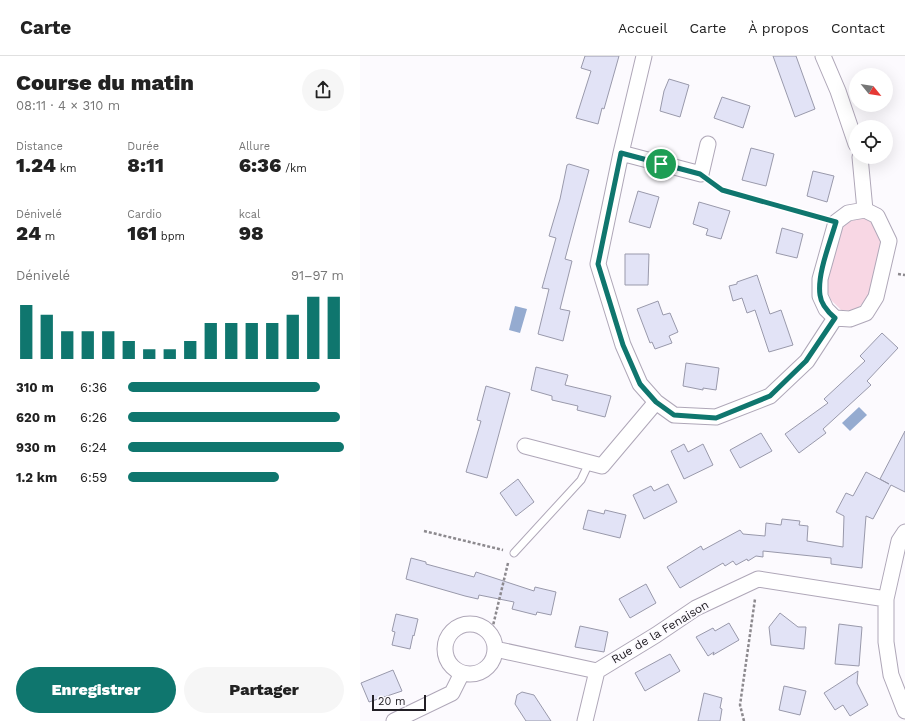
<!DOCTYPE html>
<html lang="fr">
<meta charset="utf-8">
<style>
body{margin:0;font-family:"Work Sans",sans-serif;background:#f6f6f6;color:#222;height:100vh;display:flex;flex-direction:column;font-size:15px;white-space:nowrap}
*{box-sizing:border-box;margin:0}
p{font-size:13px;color:#767676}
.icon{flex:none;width:22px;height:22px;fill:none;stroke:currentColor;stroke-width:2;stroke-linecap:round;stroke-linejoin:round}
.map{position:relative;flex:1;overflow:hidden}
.side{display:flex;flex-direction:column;background:#fff;width:360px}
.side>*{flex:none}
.needle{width:26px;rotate:120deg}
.tools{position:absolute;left:489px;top:12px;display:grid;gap:8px}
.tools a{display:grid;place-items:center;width:44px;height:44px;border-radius:50%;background:#fff;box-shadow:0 4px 16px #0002;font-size:20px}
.scale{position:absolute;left:12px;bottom:10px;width:54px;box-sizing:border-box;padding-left:4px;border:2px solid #232026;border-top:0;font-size:11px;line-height:14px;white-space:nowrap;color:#232026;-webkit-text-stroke:3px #fcfafe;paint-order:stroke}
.pin{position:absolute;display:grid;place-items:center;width:34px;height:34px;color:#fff;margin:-17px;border:2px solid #fff;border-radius:50%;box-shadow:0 1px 4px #0007}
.round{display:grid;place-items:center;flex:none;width:42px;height:42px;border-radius:21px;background:#f6f6f6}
.overview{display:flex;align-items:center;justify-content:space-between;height:68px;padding:0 16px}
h1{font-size:22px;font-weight:800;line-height:30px}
.metrics{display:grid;grid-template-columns:repeat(3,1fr);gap:6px;height:68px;padding:4px 16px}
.metrics div{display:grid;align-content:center}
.metrics b{font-size:20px;font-weight:800}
.metrics small{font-size:11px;font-weight:400}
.metrics p{font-size:11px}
.chart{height:112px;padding:8px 16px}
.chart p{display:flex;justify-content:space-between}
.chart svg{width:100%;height:72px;margin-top:4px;stroke:#0f766e;stroke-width:6}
.cta{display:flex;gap:8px;margin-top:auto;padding:8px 16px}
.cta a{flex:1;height:46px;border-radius:24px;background:#0f766e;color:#fff;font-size:16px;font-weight:800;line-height:46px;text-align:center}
.cta a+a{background:#f6f6f6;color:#222}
ul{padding:0 16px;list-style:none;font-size:13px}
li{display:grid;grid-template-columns:64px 48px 1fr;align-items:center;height:30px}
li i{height:10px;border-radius:5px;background:#0f766e}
header{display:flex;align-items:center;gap:24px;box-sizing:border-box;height:56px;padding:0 20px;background:#fff;border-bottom:1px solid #e0e0e0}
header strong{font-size:19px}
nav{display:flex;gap:22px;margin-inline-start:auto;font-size:14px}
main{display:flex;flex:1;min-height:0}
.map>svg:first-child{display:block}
.green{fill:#f8d7e4}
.water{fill:#95abd0}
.building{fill:#e2e3f6;stroke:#9999ab}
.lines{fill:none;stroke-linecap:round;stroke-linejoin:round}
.lane-casing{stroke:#afa7b8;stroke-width:9}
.street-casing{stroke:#afa7b8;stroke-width:17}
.path{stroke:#8c898e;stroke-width:2.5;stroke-dasharray:3 2;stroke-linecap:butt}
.lane{stroke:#fff;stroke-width:7}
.street{stroke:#fff;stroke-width:15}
.route-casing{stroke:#fff;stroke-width:8}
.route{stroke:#0f766e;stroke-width:5}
.labels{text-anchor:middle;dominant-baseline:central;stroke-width:4;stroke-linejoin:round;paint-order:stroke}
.street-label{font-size:12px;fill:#232026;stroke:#fcfafe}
</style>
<header>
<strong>Carte</strong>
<nav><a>Accueil</a><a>Carte</a><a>À propos</a><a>Contact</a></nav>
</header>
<main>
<section class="side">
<div class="overview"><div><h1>Course du matin</h1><p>08:11 · 4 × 310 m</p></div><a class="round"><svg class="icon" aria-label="share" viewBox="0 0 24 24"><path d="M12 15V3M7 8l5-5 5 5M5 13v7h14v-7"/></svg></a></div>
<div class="metrics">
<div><p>Distance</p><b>1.24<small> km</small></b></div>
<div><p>Durée</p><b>8:11</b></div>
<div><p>Allure</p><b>6:36<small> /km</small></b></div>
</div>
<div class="metrics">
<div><p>Dénivelé</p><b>24<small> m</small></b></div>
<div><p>Cardio</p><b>161<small> bpm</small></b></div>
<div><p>kcal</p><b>98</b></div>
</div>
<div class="chart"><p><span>Dénivelé</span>91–97 m</p>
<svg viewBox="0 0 160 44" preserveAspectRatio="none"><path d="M5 44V11M15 44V17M25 44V27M35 44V27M45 44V27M55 44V33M65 44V38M75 44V38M85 44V33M95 44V22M105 44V22M115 44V22M125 44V22M135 44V17M145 44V6M155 44V6"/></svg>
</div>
<ul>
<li><b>310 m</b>6:36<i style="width:89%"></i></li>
<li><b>620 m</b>6:26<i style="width:98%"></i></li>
<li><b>930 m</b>6:24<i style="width:100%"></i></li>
<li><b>1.2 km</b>6:59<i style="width:70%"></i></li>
</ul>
<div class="cta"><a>Enregistrer</a><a>Partager</a></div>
</section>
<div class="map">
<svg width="545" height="665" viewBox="0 0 545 665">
<rect width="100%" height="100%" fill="#fcfafe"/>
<!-- green -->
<path class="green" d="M504,161L515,169L525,184L508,242L495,255L481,254L471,244L465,229L481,171L491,165Z"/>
<!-- water -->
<path class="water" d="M155,250L167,253L160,277L149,274Z
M499,351L507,359L490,375L482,367Z"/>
<!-- building -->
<path class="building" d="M225,0H259L244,53L242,52L238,68L216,62L231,15L221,12Z
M413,0H436L455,53L435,61Z
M309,23L329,29L320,61L300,55L304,35Z
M362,41L390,50L383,72L354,62Z
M391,92L414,98L406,130L382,124Z
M209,108L229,114L205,203L212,205L200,253L210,255L203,285L178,278L189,233L182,232L196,182L189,180L200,143L207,109Z
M453,115L474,120L467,146L447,140Z
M278,135L299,141L290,172L269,166Z
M339,146L370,155L361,183L346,179L348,173L333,168Z
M422,172L443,178L437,202L416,197Z
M265,198H289L288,229H265Z
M397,219L410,258L421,254L433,289L409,296L395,254L387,257L382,242L373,245L369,230L377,228V226Z
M298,245L303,259L310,257L318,276L309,280L312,287L295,293L292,286L290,287L277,253Z
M522,277L538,292L507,325L511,329L463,373L466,377L439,397L425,378L468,347L464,343L505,305L500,300Z
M326,307L359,312L356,334L343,332V334L323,330Z
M176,311L208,319L205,329L251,340L245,361L217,354L218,350L192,344V340L171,334Z
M126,330L150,337L127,422L106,416L121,365L117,364Z
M545,375V436L531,429L513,463L506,460L502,512L471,508V502L403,495V501L396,500L388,505L387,503L376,509L373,505L365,510L363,507L320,532L307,511L341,490L343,494L380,474L383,478L405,480L406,467L421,469L422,463L440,465L439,469L448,470L447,485L483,491L484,460L476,456L486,437L493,440L506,416L529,428L520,423Z
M401,377L412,395L380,412L370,394Z
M324,388L328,396L343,388L353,409L324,423L311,395Z
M158,423L174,446L156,460L140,437Z
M308,428L317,446L284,463L273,439L291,430L294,435Z
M228,454L244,458L245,454L266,459L260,482L223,473Z
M51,502L66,506V508L114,521L116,516L174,535L175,531L196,536L191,559L177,556L176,559L152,553L154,546L119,539L118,543L105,540L46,523Z
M286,528L296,547L270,562L259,543Z
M420,557L438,571H446L444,593L411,589L409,571Z
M36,558L58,563L54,580L53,579L50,593L32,589L35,576L32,575Z
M369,567L379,584L353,599L354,596L348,600L336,581L353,572L355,575Z
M479,568L502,571L499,610L475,608Z
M220,570L248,576L244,596L215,591Z
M310,598L320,615L285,635L275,617Z
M33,614L42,635L9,646L1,627Z
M498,615L497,627L508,649L490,660L483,649L475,654L464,637Z
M424,630L446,635L440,659L419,654Z
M162,636L174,639L191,665H166L155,648L157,639Z
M344,637L362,642L360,652L362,653L360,665H338Z"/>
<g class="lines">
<!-- lane casing -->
<g class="lane-casing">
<path id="lane" d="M154,497L221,424L229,407"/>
</g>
<!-- street casing -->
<g class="street-casing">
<path id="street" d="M284,0L261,97L238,208L263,289L280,328L296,346L314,359L356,361L410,340L447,305L475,262
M463,0L478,35L496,88
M261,97L341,118L348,88
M500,101L505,154
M505,154L517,160L529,185L516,241L506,257L490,263L475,262L466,253L460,240V223L476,166L488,157Z
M165,390L242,410L296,346
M545,476L539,485L526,543V586L531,619L545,655
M85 593a25 25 0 1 1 50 0a25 25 0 1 1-50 0Z
M135,593L237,615
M34,665L92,637L102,617
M225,665L237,615L296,579L336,552L398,523L526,543"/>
</g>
<!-- path -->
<path class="path" d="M354,127L362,134L461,161
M538,218L545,219
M64,475L143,494
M131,578L148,507
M384,665L380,649L395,543"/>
<!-- lane -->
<use href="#lane" class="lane"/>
<!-- street -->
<use href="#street" class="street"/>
</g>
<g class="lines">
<!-- route casing -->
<g class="route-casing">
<path id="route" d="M261,97L340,118L362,134L476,166C470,187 457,218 460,239C461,249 468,256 475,262L446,305L410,340L356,362L314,359L296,346L280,328L263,289L238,208Z"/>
</g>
<!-- route -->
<use href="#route" class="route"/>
</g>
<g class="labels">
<!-- street labels -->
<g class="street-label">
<text transform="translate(300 576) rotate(-31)">Rue de la Fenaison</text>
</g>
</g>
</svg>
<div class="tools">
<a><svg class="needle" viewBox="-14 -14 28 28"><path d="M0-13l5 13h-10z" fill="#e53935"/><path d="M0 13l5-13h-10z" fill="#767676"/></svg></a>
<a><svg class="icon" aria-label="locate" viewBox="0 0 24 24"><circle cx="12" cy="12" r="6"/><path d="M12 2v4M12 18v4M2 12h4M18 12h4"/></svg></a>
</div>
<div class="scale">20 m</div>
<div class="pin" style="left:301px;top:108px;background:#1e9e55"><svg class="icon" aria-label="arrive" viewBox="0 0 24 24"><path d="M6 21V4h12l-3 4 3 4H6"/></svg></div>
</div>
</main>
